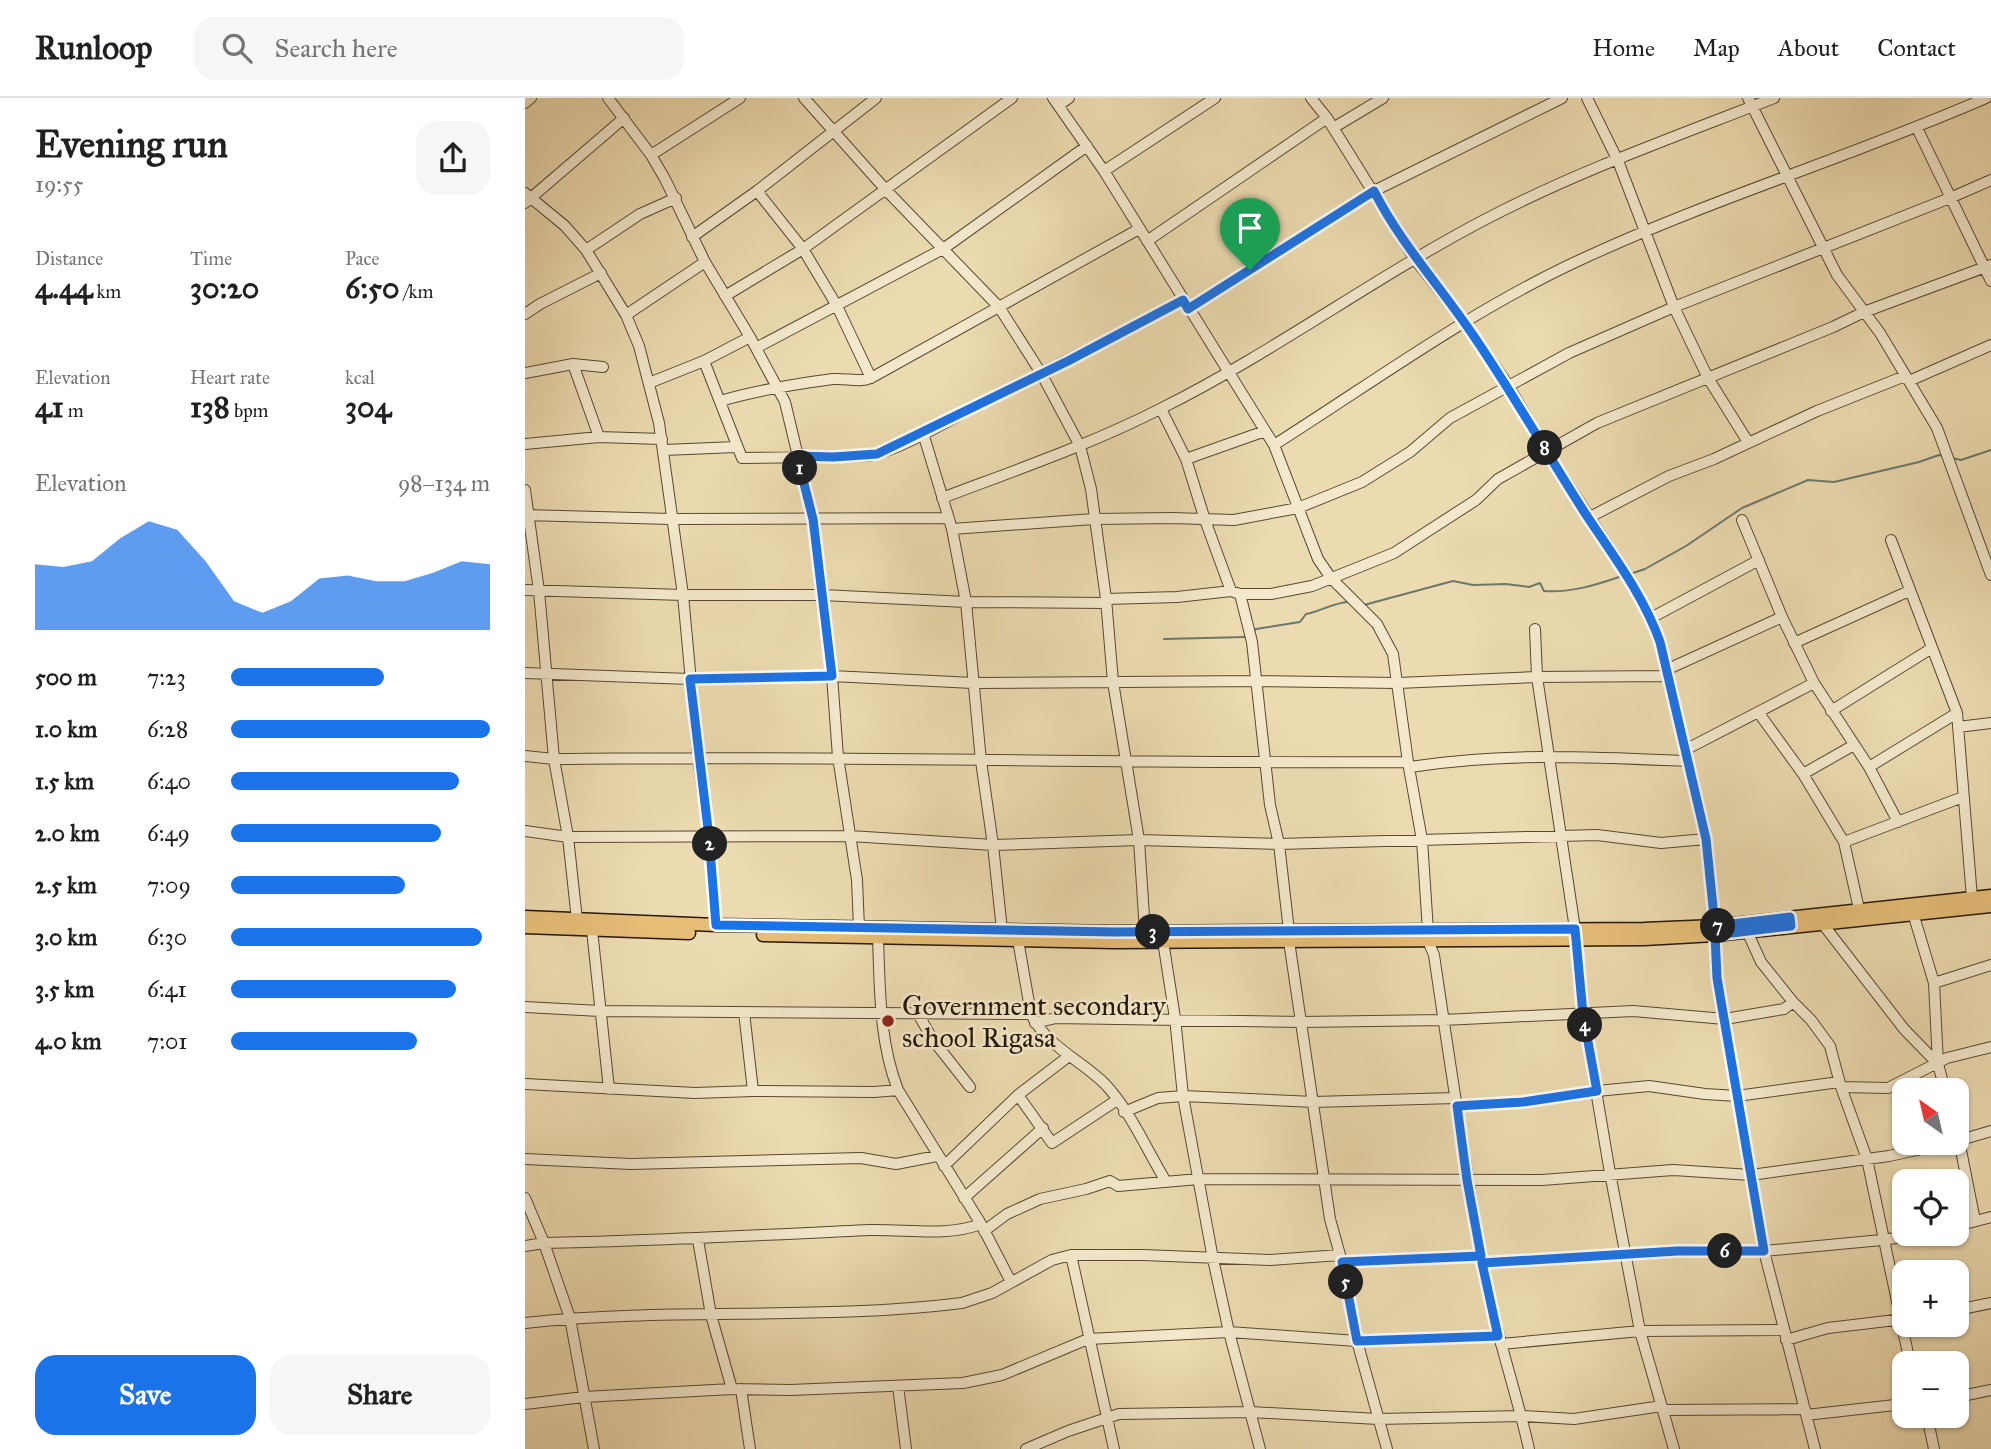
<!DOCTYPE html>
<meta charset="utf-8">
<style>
body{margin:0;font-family:"IM FELL Great Primer",serif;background:#f6f6f6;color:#202124;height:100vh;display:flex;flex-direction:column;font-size:26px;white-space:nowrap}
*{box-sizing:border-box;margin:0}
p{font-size:23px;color:#757577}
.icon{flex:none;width:38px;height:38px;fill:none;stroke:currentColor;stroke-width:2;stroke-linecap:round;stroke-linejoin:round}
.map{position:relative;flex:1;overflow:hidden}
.drawer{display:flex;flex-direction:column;background:#fff;width:525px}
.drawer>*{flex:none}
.needle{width:46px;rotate:326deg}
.tools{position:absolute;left:1367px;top:980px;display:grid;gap:14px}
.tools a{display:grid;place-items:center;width:77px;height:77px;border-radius:14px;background:#fff;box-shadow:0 2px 5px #0004;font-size:35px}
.pin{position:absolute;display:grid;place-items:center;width:60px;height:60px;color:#fff;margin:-72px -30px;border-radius:50% 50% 50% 0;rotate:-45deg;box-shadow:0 0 7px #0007}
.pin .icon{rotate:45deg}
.km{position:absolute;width:35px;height:35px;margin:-18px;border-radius:50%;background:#222;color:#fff;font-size:19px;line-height:35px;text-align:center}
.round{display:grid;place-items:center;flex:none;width:74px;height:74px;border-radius:21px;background:#f6f6f6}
.headline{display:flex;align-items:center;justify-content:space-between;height:119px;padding:0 35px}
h1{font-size:38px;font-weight:700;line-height:52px}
.metrics{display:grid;grid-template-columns:repeat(3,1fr);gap:10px;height:119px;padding:7px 35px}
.metrics div{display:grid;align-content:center}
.metrics b{font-size:30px;font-weight:700}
.metrics small{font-size:19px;font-weight:400}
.metrics p{font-size:19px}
.chart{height:196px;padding:14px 35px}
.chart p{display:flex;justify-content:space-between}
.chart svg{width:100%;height:126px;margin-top:7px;fill:#1a73e8;opacity:.7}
.action{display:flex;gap:14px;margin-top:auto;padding:14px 35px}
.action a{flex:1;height:80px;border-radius:21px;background:#1a73e8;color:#fff;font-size:28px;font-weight:700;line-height:80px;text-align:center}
.action a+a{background:#f6f6f6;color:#202124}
ul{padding:0 35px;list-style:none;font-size:23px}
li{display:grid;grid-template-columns:112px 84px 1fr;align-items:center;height:52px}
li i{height:18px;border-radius:9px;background:#1a73e8}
header{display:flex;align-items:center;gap:42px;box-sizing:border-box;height:98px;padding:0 35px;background:#fff;border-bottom:2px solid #e0e0e0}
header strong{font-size:33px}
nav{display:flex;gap:38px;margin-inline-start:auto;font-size:24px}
.search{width:490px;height:63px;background:#f6f6f6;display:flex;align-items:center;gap:18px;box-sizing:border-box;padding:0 24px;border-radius:21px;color:#757577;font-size:26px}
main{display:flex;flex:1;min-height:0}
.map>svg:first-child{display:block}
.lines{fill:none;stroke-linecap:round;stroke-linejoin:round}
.stream{stroke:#6b796c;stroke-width:2}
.minor-casing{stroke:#584831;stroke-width:12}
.major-casing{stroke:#261707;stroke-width:15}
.minor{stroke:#f3e8cc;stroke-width:10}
.major{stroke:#e6be78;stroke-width:12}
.route-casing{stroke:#fff;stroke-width:14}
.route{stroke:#1a73e8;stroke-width:9}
.poi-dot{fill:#8f2418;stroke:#f3e8cc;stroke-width:2.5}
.labels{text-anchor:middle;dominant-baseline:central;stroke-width:5;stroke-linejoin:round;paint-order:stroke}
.poi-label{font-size:28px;fill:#261707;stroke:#f3e8cc;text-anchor:start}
</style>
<header>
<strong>Runloop</strong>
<div class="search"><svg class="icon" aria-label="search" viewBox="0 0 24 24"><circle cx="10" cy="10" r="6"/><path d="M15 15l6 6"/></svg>Search here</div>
<nav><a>Home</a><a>Map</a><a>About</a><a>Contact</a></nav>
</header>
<main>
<section class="drawer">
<div class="headline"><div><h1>Evening run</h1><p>19:55</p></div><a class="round"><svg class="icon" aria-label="share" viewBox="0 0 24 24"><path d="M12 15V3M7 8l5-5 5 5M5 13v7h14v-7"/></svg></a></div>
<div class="metrics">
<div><p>Distance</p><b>4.44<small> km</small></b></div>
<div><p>Time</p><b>30:20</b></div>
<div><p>Pace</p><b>6:50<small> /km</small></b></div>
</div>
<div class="metrics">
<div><p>Elevation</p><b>41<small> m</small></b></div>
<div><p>Heart rate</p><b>138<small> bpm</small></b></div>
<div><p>kcal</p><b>304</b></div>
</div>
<div class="chart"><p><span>Elevation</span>98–134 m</p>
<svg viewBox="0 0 160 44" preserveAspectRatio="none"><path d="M0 44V21L10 22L20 20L30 12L40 6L50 9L60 20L70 34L80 38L90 34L100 26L110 25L120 27L130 27L140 24L150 20L160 21V44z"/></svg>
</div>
<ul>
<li><b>500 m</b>7:23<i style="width:59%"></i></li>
<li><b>1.0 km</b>6:28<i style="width:100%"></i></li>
<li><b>1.5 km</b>6:40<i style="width:88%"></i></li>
<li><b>2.0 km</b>6:49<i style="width:81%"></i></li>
<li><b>2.5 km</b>7:09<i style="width:67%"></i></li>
<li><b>3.0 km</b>6:30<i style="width:97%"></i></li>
<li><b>3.5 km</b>6:41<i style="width:87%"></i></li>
<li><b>4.0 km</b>7:01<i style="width:72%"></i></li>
</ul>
<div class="action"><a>Save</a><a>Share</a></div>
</section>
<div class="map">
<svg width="1466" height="1351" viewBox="0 0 1466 1351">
<rect width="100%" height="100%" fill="#ecdbb0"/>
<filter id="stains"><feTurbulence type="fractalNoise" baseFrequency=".00286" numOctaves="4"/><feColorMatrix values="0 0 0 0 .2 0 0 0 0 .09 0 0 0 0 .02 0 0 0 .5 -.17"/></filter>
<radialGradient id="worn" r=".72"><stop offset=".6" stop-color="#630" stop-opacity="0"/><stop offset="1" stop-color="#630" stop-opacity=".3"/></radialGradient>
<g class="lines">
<!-- stream -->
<path class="stream" d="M1427,360L1436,362L1466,352
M1105,476L1120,471L1161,448L1217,410L1283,382L1309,384L1394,364L1414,357L1418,358
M839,507L928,483L948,487L981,486L1004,489L1015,485L1019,493C1046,495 1071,487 1097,478
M728,534L731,531L775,524L781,516C796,513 808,505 823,504
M639,541L721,539"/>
<!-- minor casing -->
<g class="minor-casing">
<path id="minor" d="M83,0L126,57L140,81L180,164L225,239L260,304L288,421L307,578L313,659L332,782L334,830
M279,0L361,92L474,209L516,275L555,348L566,391L581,501L588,584L614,742L620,834
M528,0L579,73L749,347L793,461L806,480L852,526L868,556L883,664L897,742L903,833
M786,0L802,20L889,160L940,225L983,287L1022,354L1100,474L1126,520L1135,544L1181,741L1190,828
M1062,0L1093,63L1149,209L1183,280L1223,344
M1223,0L1312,177L1355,235L1412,330L1466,477
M0,5L6,0
M534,7L544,0
M808,30L858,0
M1392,30L1466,183
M126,57L215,0
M579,73L690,0
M232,93L278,151L312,208L346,280
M0,95L40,128L61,152L101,217L114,248L134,325L158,497L173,659L184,739L191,827
M0,105L99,20
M167,139L232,93L351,0
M622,143L802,20
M61,152L115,116L151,100
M200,198L278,151L487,0
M663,211L849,93L1037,0
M0,216L15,206L76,175
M101,217L180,164
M231,250L418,151L562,48
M179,263L217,360L343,358C375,352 419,325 449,309C519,274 589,239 658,202
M48,266L74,339
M0,275L48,266L78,269
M1384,283L1466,247
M124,285L179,263L225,239
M195,303C233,292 270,286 308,281C321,280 334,285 346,280L614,131
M636,311L661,361L680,422L706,493
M398,335L427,431L441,504L456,663L468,747L477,832
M0,346L74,339L137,341
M749,347C850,283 948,211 1057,161C1189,100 1328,58 1461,0
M139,352L211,349
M661,361L740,333
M0,392L14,493L29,661L43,739L52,822
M417,400C491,372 567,346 637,310C749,254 850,179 961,121C1053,73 1152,38 1249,0
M0,417L146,421L423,420
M1063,420L1144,378L1189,361L1292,313L1380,278
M1217,422L1257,519L1289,585L1344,669L1373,724
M427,431L569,421L647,420L709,422L773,410L837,384L885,354L925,320L1044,255L1149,209L1425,100L1466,82
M1366,442L1432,615L1447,800
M0,492L158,497H297L441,504L581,505
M715,496L727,544L745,707L754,746L764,833
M581,501L652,499L706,493L715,496H746L787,488L869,455L951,402L973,381L1072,325L1308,229L1339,214L1466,167
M1126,520L1234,462
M1010,531L1012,579L1050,831L1058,916L1085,1075L1115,1233L1149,1351
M1269,545L1384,493
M1141,572L1257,519
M0,575L165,581L307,578L448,585L731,583L873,585L1012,579L1142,578
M1306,613L1407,550
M1233,614L1278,676L1319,744L1334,811
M1433,629L1466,625
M1160,652L1289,585
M0,658L29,661C313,657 598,666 883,664
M885,669C978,654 1069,659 1162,663
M1344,669L1432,615
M1278,676L1329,647
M0,733L43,739L325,738L468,747L614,742L754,746L1072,737L1136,745L1181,741
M1319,744L1438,699
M1388,815L1409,885L1413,966L1420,992
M1297,825L1379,931L1413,966
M67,832L84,991
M1222,833L1236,864L1268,904
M1190,837L1192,880L1239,1153L1290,1351
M353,840C355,891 354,943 373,992L456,1126L486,1184
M493,842L506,916C521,948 556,962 580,986C604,1011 622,1052 640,1082
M638,843L650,920L658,998L688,1161L704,1234L735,1351
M764,843L805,1121L817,1164L832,1243L862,1351
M903,843L909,857C924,959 939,1062 957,1164C968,1227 990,1288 1004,1351
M1409,885L1466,867
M0,909L75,913L506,916
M219,914L228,993
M392,914L408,942L445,989
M510,925L531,920L777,924L918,922L1108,913L1200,921L1259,911L1268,904L1286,922L1305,948L1316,989L1342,1061L1385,1265
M0,986L170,995L228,993L349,994L373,992
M1316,989L1363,990L1422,960L1466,949
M493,997L527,1045L592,1002
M931,1008L998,1004L1072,993L1124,988L1180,996L1212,998L1314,984
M599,1014L633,1000L658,998L789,1004L930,1000
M1432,1032L1450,1123
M1432,1043L1466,1033
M0,1061L106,1066L336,1060L371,1066L412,1058
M419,1068L493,997L544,958
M0,1100L19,1145L45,1220L69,1351
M439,1100L518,1030
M1432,1128L1466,1119
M459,1133L482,1116L515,1101L561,1091L585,1083L593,1088L674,1081L1017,1082L1148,1072L1226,1077L1364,1058L1424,1045
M173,1142L186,1217L207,1291
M0,1148L19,1145C128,1143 236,1137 345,1132C381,1131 422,1139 456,1126
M546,1157L589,1351
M817,1164L956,1158
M957,1165L1152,1153H1239L1357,1142L1399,1136
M1432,1212L1466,1205
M0,1225C145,1209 292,1223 437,1205L467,1195L527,1162L546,1157H618L745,1162L815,1157
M1261,1242L1303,1230L1379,1221
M976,1246L1115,1233L1258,1232
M373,1288L381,1351
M216,1291L225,1351
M1432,1299L1466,1292
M0,1306L59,1299L207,1291L265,1292L438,1285L477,1277L563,1241L704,1234L832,1243L973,1238
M1139,1312L1280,1311
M1281,1317L1379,1306
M1402,1318L1409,1351
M501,1351L543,1333L594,1316L726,1314L853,1321L997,1318L1049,1321L1137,1308"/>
</g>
<!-- major casing -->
<g class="major-casing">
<path id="major" d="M0,819L191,827L589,834L1119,831L1190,828L1466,798
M0,829L164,835
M238,837L589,844L1119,841L1190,837L1466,808"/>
</g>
<!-- minor -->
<use href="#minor" class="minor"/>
<!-- major -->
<use href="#major" class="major"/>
</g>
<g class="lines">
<!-- route casing -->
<g class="route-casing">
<path id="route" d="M849,93C876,146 915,188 948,237C987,294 1021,354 1058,412C1086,455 1118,496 1135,544L1181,741L1190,828L1265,819L1266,828L1190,837L1192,880L1239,1153H1152L957,1165L973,1238L832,1243L817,1164L956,1158L942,1082L932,1008L998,1004L1072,993L1058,916L1050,831L589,834L191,827L184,739L165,581L307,578L288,421L272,358L308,359L352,356L543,263L658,202L663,211Z"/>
</g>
<!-- route -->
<use href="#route" class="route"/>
</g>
<!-- markers -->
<circle class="poi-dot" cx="363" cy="923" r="7"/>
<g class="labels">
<!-- poi labels -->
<g class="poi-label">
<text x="377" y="907">Government secondary<tspan x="377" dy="32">school Rigasa</tspan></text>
</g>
</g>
<rect width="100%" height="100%" filter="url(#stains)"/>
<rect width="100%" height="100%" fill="url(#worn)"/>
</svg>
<div class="tools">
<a><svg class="needle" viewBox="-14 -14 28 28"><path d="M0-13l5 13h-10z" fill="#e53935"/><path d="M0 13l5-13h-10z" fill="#757577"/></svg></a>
<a><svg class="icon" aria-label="locate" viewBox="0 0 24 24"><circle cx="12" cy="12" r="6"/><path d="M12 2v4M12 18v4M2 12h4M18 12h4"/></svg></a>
<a>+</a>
<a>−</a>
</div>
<div class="pin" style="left:725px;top:172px;background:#1e9e55"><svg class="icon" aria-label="arrive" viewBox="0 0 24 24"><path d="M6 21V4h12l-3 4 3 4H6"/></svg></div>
<b class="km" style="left:275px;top:370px">1</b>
<b class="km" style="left:185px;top:746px">2</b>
<b class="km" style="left:628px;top:834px">3</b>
<b class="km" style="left:1060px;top:927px">4</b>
<b class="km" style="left:821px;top:1184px">5</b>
<b class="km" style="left:1200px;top:1153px">6</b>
<b class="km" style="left:1193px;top:828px">7</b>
<b class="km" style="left:1020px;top:350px">8</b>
</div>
</main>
